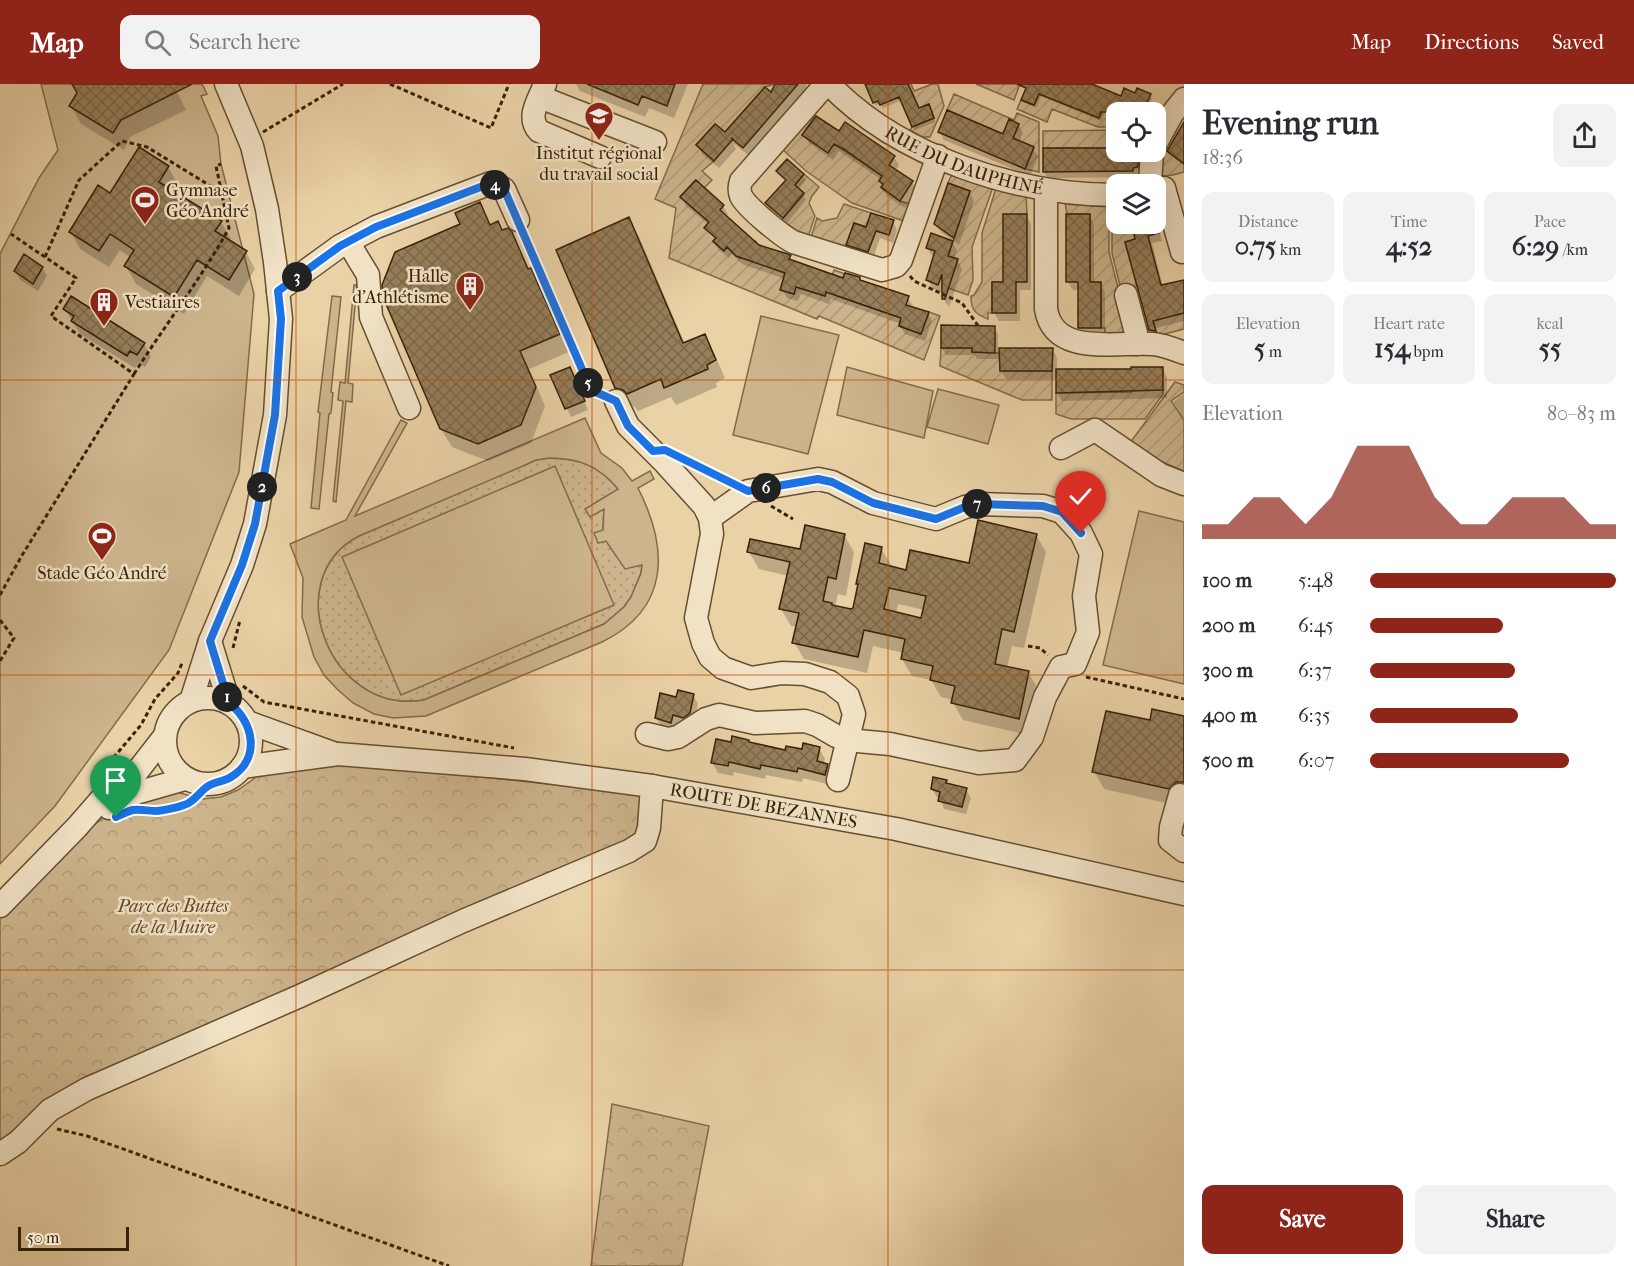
<!DOCTYPE html>
<meta charset="utf-8">
<style>
body{margin:0;font-family:"IM FELL French Canon",serif;background:#f2f2f3;color:#2b2b33;height:100vh;display:flex;flex-direction:column;font-size:22px;white-space:nowrap}
*{box-sizing:border-box;margin:0}
p{font-size:20px;color:#7c7c81}
.icon{flex:none;width:33px;height:33px;fill:none;stroke:currentColor;stroke-width:2;stroke-linecap:round;stroke-linejoin:round}
.map{position:relative;flex:1;overflow:hidden}
.sheet{display:flex;flex-direction:column;background:#fff;width:450px}
.sheet>*{flex:none}
.tools{position:absolute;left:1106px;top:18px;display:grid;gap:12px}
.tools a{display:grid;place-items:center;width:60px;height:60px;border-radius:12px;background:#fff;box-shadow:0 6px 24px #0002;font-size:30px}
.scale{position:absolute;left:18px;bottom:15px;width:111px;box-sizing:border-box;padding-left:6px;border:3px solid #392207;border-top:0;font-size:16px;line-height:21px;white-space:nowrap;color:#392207;-webkit-text-stroke:4px #f1e2c6;paint-order:stroke}
.pin{position:absolute;display:grid;place-items:center;width:51px;height:51px;color:#fff;margin:-62px -26px;border-radius:50% 50% 50% 0;rotate:-45deg;box-shadow:0 0 6px #0007}
.pin .icon{rotate:45deg}
.km{position:absolute;width:30px;height:30px;margin:-15px;border-radius:50%;background:#222;color:#fff;font-size:16px;line-height:30px;text-align:center}
.round{display:grid;place-items:center;flex:none;width:63px;height:63px;border-radius:12px;background:#f2f2f3}
.headline{display:flex;align-items:center;justify-content:space-between;height:102px;padding:0 18px}
h1{font-size:33px;font-weight:800;line-height:45px}
.stats{display:grid;grid-template-columns:repeat(3,1fr);gap:9px;height:102px;padding:6px 18px}
.stats div{display:grid;align-content:center;border-radius:12px;background:#f2f2f3;text-align:center}
.stats b{font-size:26px;font-weight:800}
.stats small{font-size:16px;font-weight:400}
.stats p{font-size:16px}
.chart{height:168px;padding:12px 18px}
.chart p{display:flex;justify-content:space-between}
.chart svg{width:100%;height:108px;margin-top:6px;fill:#8f2418;opacity:.7}
.button{display:flex;gap:12px;margin-top:auto;padding:12px 18px}
.button a{flex:1;height:69px;border-radius:12px;background:#8f2418;color:#fff;font-size:24px;font-weight:800;line-height:69px;text-align:center}
.button a+a{background:#f2f2f3;color:#2b2b33}
ul{padding:0 18px;list-style:none;font-size:20px}
li{display:grid;grid-template-columns:96px 72px 1fr;align-items:center;height:45px}
li i{height:15px;border-radius:8px;background:#8f2418}
header{display:flex;align-items:center;gap:36px;box-sizing:border-box;height:84px;padding:0 30px;background:#8f2418;color:#fff}
header strong{font-size:28px}
nav{display:flex;gap:33px;margin-inline-start:auto;font-size:21px}
.search{width:420px;height:54px;background:#f2f2f3;display:flex;align-items:center;gap:15px;box-sizing:border-box;padding:0 21px;border-radius:12px;color:#7c7c81;font-size:22px}
main{display:flex;flex:1;min-height:0}
.map>svg:first-child{display:block}
.grass{fill:url(#grass-dots);stroke:#826b4a;stroke-width:1.5}
.forest{fill:url(#forest-crowns);stroke:#826b4a;stroke-width:1.5}
.garden{fill:url(#garden-furrows);stroke:#826b4a;stroke-width:1.5}
.pitch{fill:#ccb48c;stroke:#826b4a;stroke-width:1.5;fill-rule:evenodd}
.shadow{fill:#0003;fill-rule:evenodd}
.building{fill:url(#building-cross-hatch);stroke:#392207;stroke-width:1.5;fill-rule:evenodd}
.lines{fill:none;stroke-linecap:round;stroke-linejoin:round}
.minor-casing{stroke:#654e2f;stroke-width:25}
.path{stroke:#392207;stroke-width:3;stroke-dasharray:4.5 3;stroke-linecap:butt}
.minor{stroke:#f1e2c6;stroke-width:22}
.route-casing{stroke:#fff;stroke-width:12}
.route{stroke:#1a73e8;stroke-width:8}
.grid{fill:none;stroke:#c54e0b;stroke-width:1.5;stroke-opacity:0.55}
.labels{text-anchor:middle;dominant-baseline:central;stroke-width:5;stroke-linejoin:round;paint-order:stroke}
.poi-label{font-size:18px;fill:#392207;stroke:#f1e2c6}
.street-label{font-size:18px;fill:#392207;stroke:#f1e2c6}
.park-label{font-size:18px;font-style:italic;fill:#5e4628;stroke:#f1e2c6}
</style>
<header>
<strong>Map</strong>
<div class="search"><svg class="icon" aria-label="search" viewBox="0 0 24 24"><circle cx="10" cy="10" r="6"/><path d="M15 15l6 6"/></svg>Search here</div>
<nav><a>Map</a><a>Directions</a><a>Saved</a></nav>
</header>
<main>
<div class="map">
<svg width="1184" height="1182" viewBox="0 0 1184 1182">
<defs>
<pattern id="grass-dots" width="8" height="8" patternUnits="userSpaceOnUse" patternTransform="scale(1.5)"><rect width="8" height="8" fill="#ccb48c"/><path d="M2 2h.1M6 6h.1" fill="none" stroke="#b09a77" stroke-width="1.8" stroke-linecap="round"/></pattern>
<pattern id="forest-crowns" width="20" height="18" patternUnits="userSpaceOnUse" patternTransform="scale(1.5)"><rect width="20" height="18" fill="#ccb48c"/><path d="M2 6a3 3 0 1 1 6 0M12 15a3 3 0 1 1 6 0" fill="none" stroke="#b09a77"/></pattern>
<pattern id="garden-furrows" width="10" height="10" patternUnits="userSpaceOnUse" patternTransform="scale(1.5)"><rect width="10" height="10" fill="#ccb48c"/><path d="M-1 1l2-2M0 10L10 0M9 11l2-2" fill="none" stroke="#b09a77"/></pattern>
<pattern id="building-cross-hatch" width="8" height="8" patternUnits="userSpaceOnUse" patternTransform="scale(1.5)"><rect width="8" height="8" fill="#957e5a"/><path d="M0 0l8 8M0 8l8-8" fill="none" stroke="#7b6748"/></pattern>
</defs>
<rect width="100%" height="100%" fill="#ead2a7"/>
<filter id="stains"><feTurbulence type="fractalNoise" baseFrequency=".00333" numOctaves="4"/><feColorMatrix values="0 0 0 0 .2 0 0 0 0 .09 0 0 0 0 .02 0 0 0 .5 -.17"/></filter>
<radialGradient id="worn" r=".72"><stop offset=".6" stop-color="#630" stop-opacity="0"/><stop offset="1" stop-color="#630" stop-opacity=".3"/></radialGradient>
<!-- grass -->
<path class="grass" d="M549,374C580,374 599,382 619,406L604,425L603,446L606,457L642,481L641,489L631,513L624,523L604,540L424,616C329,632 277,494 359,452L536,376Z"/>
<!-- forest -->
<path class="forest" d="M304,680L381,682L641,710L644,752L113,991L0,1067V832L91,743L112,728L166,705L202,715L221,713L238,706L266,686Z
M612,1020L709,1042L682,1182H591Z"/>
<!-- garden -->
<path class="garden" d="M703,0H775L765,3L725,48L715,40L696,61L714,77L702,87L712,96L704,104L695,96L680,113L709,138L716,154L713,158L724,167L727,163L739,174L755,157L779,187L785,189L781,206L793,210L796,203L825,212L834,186L845,190L837,212L901,234L899,242L921,250L929,228L940,232L924,276L819,232L817,235L669,174L676,124L655,115Z
M887,0H911L914,7L932,0H938L944,22L930,53H922L910,46L912,43L934,34L929,20L916,26L911,14L914,13L912,8L892,16Z
M976,0H1020L1014,16Z
M1043,0L1099,34L1107,17L1123,23L1121,28H1116V43H1098L1052,25L1047,38L1017,25L1021,16L1034,21Z
M954,10L1014,36L1017,29L1039,38V88L1025,85L1034,64L1013,54L1019,40L1009,36L1003,50L947,26Z
M812,30L815,32L802,51L828,68L834,60L882,92L879,97L883,100L881,104L900,117L910,120L904,137L852,119L806,87L781,64Z
M1116,46V64H1043V47Z
M1164,65L1184,80V88L1173,91L1161,92L1158,78Z
M953,88L994,100L972,163L973,196L968,211L948,204L958,175L948,172L970,107L948,99Z
M804,90L819,103L812,112L809,119L815,132L807,156L794,151L781,137L804,110L795,101Z
M997,101L1026,110L1027,130L1003,198H992V229H988V235C975,230 971,226 971,212L974,211L982,198V149Z
M1065,118L1109,119V168L1124,228L1126,250L1105,249V244H1101V198H1090V130H1067Z
M1112,119H1116V140H1132L1136,155L1125,158L1137,202L1121,206L1112,169Z
M844,120L871,129L866,143L854,139L844,168L810,157L817,134L822,137L837,134Z
M1147,214L1166,233L1184,229V245L1157,252Z
M941,264H972V268L1000,269V287H1052V316H1022L940,282Z
M1175,298L1184,301V308L1171,317L1184,336V387L1127,363Z
M1132,306H1163V310L1145,335H1071L1056,330V309L1131,308Z"/>
<!-- pitch -->
<path class="pitch" d="M41,0H202L207,10L201,12L218,52L221,80L254,210L239,388L169,566L55,722L0,780V170L39,94L58,66Z
M354,201H357L348,299L353,300L352,318L346,317L336,418L333,417L343,317L338,316L340,298L345,299Z
M332,212L341,213L331,308L333,309L331,329L329,330L319,425L311,424L320,329L318,328Z
M761,232L839,251L808,370L733,351Z
M847,283L933,307L924,354L837,331Z
M938,305L999,321L988,360L927,343Z
M585,334L601,369L622,384L632,397L650,387L654,395L638,404C669,465 670,525 602,558L426,632L393,634L374,630L353,619L337,605L324,591L314,573L302,533L303,494L290,460L346,436L401,336L407,339L355,432ZM549,374C579,374 599,382 618,405L585,425L590,433L604,425L603,446L594,449L598,459L606,457L625,485L642,481L641,489L631,513L624,523L604,540L424,616C329,632 277,494 359,452L523,382L536,376Z
M555,382L614,521L401,611L342,473Z
M1139,427L1184,438V600L1103,581Z"/>
<!-- shadow -->
<path class="shadow" d="M74,0H173L186,26L130,53L124,66L81,40L71,22L79,9Z
M576,0H688L674,34L649,24L645,33L580,7Z
M776,0H807L801,16L797,15L748,71L733,59L736,65L719,84L702,70L698,62L725,51L772,11Z
M867,0H901L919,26H930L935,38L915,46L902,16L883,24L881,20L876,21Z
M1029,0H1089L1122,14L1150,11L1152,15L1146,28H1116L1107,24L1101,37L1041,12L1036,24L1025,19L1022,16Z
M1018,41L1023,49L1019,58L1033,65L1038,72L1030,92L944,56L940,48L1004,52Z
M839,49L894,73L899,81L895,87L912,98L916,107L905,124L887,112L882,104V96L839,67L833,76L809,59L804,51Z
M1116,65V68H1140L1142,72L1141,90H1135V93L1048,94L1044,88Z
M168,83L178,100L173,108L221,138L231,155L229,157L246,168L255,185L239,212L207,192L184,230L136,200L126,182L131,174L120,166L109,183L80,165L71,148L111,111Z
M778,87L803,91L806,96L798,106L806,116L787,139L770,124L767,119L787,97Z
M696,98L723,122L728,130L725,133L758,162L790,173L793,178L844,196L859,195L861,198L908,214L913,222L912,224L928,229L932,237L925,257L905,250L900,242L901,240L831,215L829,220L801,210L798,217L787,214L782,205L785,195L742,180L732,170L729,174L719,166L714,158L716,156L706,144L709,141L686,122L682,113Z
M969,108L974,117L959,161L941,148L936,140Z
M479,120L491,142L503,148L511,149L530,186L541,203L569,268L529,285L545,322L531,359L488,377L452,363L441,345L462,141Z
M1089,131L1094,140V199H1100L1105,208V252H1084L1079,243V206H1073L1068,198Z
M1026,132L1031,140V206H1020V237H999L994,229Z
M1155,133L1162,157L1152,159L1163,202L1184,197V237L1156,244L1159,254H1155L1151,246L1133,140H1155Z
M629,135L639,153L685,260L704,251L714,269L725,294L716,299L717,303L676,321L671,313L638,327L635,323L627,321L617,303Z
M893,138L897,146L893,159L880,154L873,175L853,169L848,160L867,145Z
M952,158L957,166L954,175L957,176L962,185L949,223L943,215V209L933,205L928,196L935,173L932,172L927,164Z
M42,184L47,192L38,207L20,196L15,187Z
M65,225L144,260L151,273L145,283L138,279L135,284L80,250Z
M994,243L998,250V265H1052L1057,274V287L1162,284L1167,293V314L1062,317L1057,309V295H1006L1001,287V275H977L975,271H946L942,264Z
M552,292L574,293L588,326L571,333Z
M1184,310V335L1173,318Z
M844,451L854,468L846,512L838,510L835,523L851,527L854,525L881,464L891,481V484L907,488L970,481L1036,451L1046,468L1024,564L1012,562L1007,584L1028,588L1038,605L1028,651L963,636L953,619V616L941,613L931,596L912,592L902,575L904,569L873,562L867,589L804,575L794,558L797,543L791,542L781,525L789,492L759,485L749,468L801,467ZM898,520L925,526L923,536L896,530Z
M693,611L698,620L694,638L688,641L677,639L676,646L661,642L656,634L677,615Z
M1184,634V717L1179,722L1104,705L1094,687L1151,638Z
M750,660L786,667H803L819,664L825,675L824,680L827,681L833,692L831,701L803,694L802,698L766,691L765,695L734,688L733,692L718,689L712,678Z
M946,697L948,701L966,706L971,714L966,730L944,725L940,714L937,713L932,705Z"/>
<!-- building -->
<path class="building" d="M72,0H192L121,36L113,49L69,22L77,9Z
M587,0H675L667,22L642,12L638,21Z
M775,0H798L743,64L731,54L733,55L714,77L696,61L715,40L725,48L765,3L771,8Z
M865,0H908L919,24L929,20L934,34L912,43L899,13L880,21L878,17L873,19Z
M1017,0H1092L1121,12L1124,4L1135,9L1137,4L1151,10L1143,28H1101L1099,34L1039,10L1034,21L1021,16L1026,4Z
M947,26L1003,50L1009,35L1019,40L1013,54L1034,63L1025,85L938,48Z
M816,32L839,47L845,38L895,72L889,81L913,97L900,117L881,103L883,100L879,97L882,92L845,66L834,60L828,69L802,51Z
M1184,38V80L1167,67Z
M139,63L169,82L159,98L222,137L215,147L247,167L229,196L197,176L174,213L124,182L134,166L110,150L99,167L69,148L98,101L110,109Z
M1043,64H1116V68H1138V83L1133,84V87L1043,88Z
M787,75L804,90L795,101L804,109L783,134L765,119L786,96L776,87Z
M696,96L724,121L720,126L759,161L791,171L789,175L843,194L845,189L860,193V196L909,212L906,221L929,228L921,250L899,242L901,234L826,208L825,212L796,203L794,210L780,206L785,189L736,172L727,163L724,167L713,157L716,154L704,144L709,138L680,113Z
M948,99L970,107L954,154L934,140Z
M480,118L490,141L498,137L502,146L508,144L512,148L528,185L531,184L560,250L520,267L536,303L521,341L478,360L440,345L383,213L382,201L395,168L460,140L455,129Z
M871,129L894,136L889,151L876,147L868,168L846,161L854,139L866,143Z
M1003,130H1027V198H1016V229H992V198H1003Z
M1066,130H1090V198H1101V244H1078V198H1066Z
M629,133L683,259L705,250L716,276L707,281L708,285L664,304L661,295L627,310L623,306L615,304L556,166Z
M1132,140H1156L1159,149L1148,152L1161,201L1184,196V229L1153,237L1156,247L1149,246L1125,158L1135,155Z
M931,149L953,157L948,172L958,175L945,215H942V190L938,201L926,196L935,167L926,164Z
M24,170L43,183L33,200L14,187Z
M71,212L145,259L137,271L130,267L127,272L71,237L74,232L63,225Z
M941,241L995,242V269L972,268V264H941Z
M999,264H1053L1052,287H1000Z
M570,283L585,317L565,325L550,291Z
M1131,283H1163V306L1056,309V285H1131Z
M978,436L1037,450L1014,548L1002,545L995,580L1029,587L1019,635L951,619L955,602L930,596L933,582L901,575L905,555L864,546L858,573L792,559L799,529L779,525L790,478L747,468L750,455L800,465L805,441L845,450L836,495L828,493L823,517L832,519V521L851,525L853,524L858,500H856L865,459L882,463L879,479L906,486L910,466L969,479ZM889,504L926,512L921,534L884,525Z
M678,606L694,610L690,629L683,634L673,631L671,639L655,634L660,609L676,613Z
M1152,625L1184,632V698H1176L1169,705L1092,688L1106,627L1150,636Z
M732,652L749,656V658L785,666L786,662L802,665L803,659L820,663L817,677L828,680L825,691L798,684L797,688L761,681L760,685L729,678L728,682L711,679L716,655L731,658Z
M933,693L947,696L946,699L967,704L962,723L938,717L940,708L931,705Z"/>
<g class="lines">
<!-- minor casing -->
<g class="minor-casing">
<g id="minor">
<path d="M545,0C539,16 526,33 539,47L600,73"/>
<path d="M826,0L741,97C739,103 739,107 741,112C747,124 781,151 793,158L882,186L896,182L901,176L938,72"/>
<path id="s1" d="M829,0C899,73 1017,111 1116,111"/>
<path d="M540,13L655,58"/>
<path d="M1155,61L1172,30L1184,15"/>
<path d="M1150,100L1152,68"/>
<path d="M1164,104L1182,168"/>
<path d="M1046,106V225C1054,274 1118,257 1153,260C1164,261 1174,265 1184,269"/>
<path d="M348,158L368,191L371,233L409,324"/>
<path d="M278,207L340,162L376,143L491,99L504,105L518,136"/>
<path d="M1126,211L1136,249V260"/>
<path d="M616,317L628,342L665,379L704,422L710,434L712,450L696,534L703,559L710,573L723,584L751,594L782,589L805,590L830,598L848,612L854,630L838,696"/>
<path d="M1061,364L1095,346L1161,391L1184,400"/>
<path d="M210,557L229,619"/>
<circle cx="208" cy="657" r="43"/>
<path d="M191,617L210,557L242,481L255,440L275,331L281,235L275,178L267,125L252,62L226,0"/>
<path d="M247,638L333,669"/>
<path d="M647,650L668,655L678,653L706,635L719,631L755,639L805,637L817,641L836,652L847,656L890,660L979,679L1015,676L1032,653L1045,613L1061,583L1075,580L1088,548L1084,512L1091,470L1081,449L1062,428L1043,422L979,420L965,423L936,435L873,419L832,398L818,395L748,407L710,434"/>
<path id="s2" d="M242,683L338,670L525,685L652,702L896,745L1184,810"/>
<path d="M1180,711L1171,743L1170,756L1184,767"/>
<path d="M109,724L136,709L185,695"/>
<path d="M0,822L77,743L104,712L136,689L164,653"/>
<path d="M0,1070L18,1058L50,1026L87,1005L300,912L463,837L629,767L645,757L649,744L652,702"/>
</g>
</g>
<!-- path -->
<path class="path" d="M390,0L491,44L509,0
M263,48L343,0
M524,151L591,306L601,310
M45,173L79,96L122,57L147,63L222,109
M910,192L914,197L962,219L979,243
M134,290C165,241 201,195 229,144L216,82L221,80
M692,380L729,398
M771,422L793,435
M0,511L21,473L134,290L51,232L76,194L11,150
M0,536L14,554L0,577
M1028,562L1040,564L1048,571
M233,564L240,536
M1086,593L1184,615
M243,602L264,618L514,664
M99,691L141,641L155,615L178,589L182,579
M145,726L159,727L187,720L210,701
M57,1045L87,1052L449,1182"/>
<!-- minor -->
<use href="#minor" class="minor"/>
</g>
<g class="lines">
<!-- route casing -->
<g class="route-casing">
<path id="route" d="M116,733C121,731 128,727 133,726C141,725 149,727 157,727C165,726 176,724 184,721C195,718 200,706 210,701C216,697 224,698 231,693C261,675 254,638 229,619L210,557L242,481L255,440L275,331L281,235L278,207L340,162L376,143L491,99L504,105L591,306L616,317L628,342L653,367L665,366L748,407L818,395L832,398L873,419L936,435L965,423L979,420L1043,422L1062,428L1081,449"/>
</g>
<!-- route -->
<use href="#route" class="route"/>
</g>
<!-- grid -->
<path class="grid" d="M296,0V1182M592,0V1182M888,0V1182M0,296H1184M0,591H1184M0,886H1184"/>
<!-- icons -->
<defs>
<g id="university-pin" transform="scale(1.5)"><path d="M0 17L-7.5 6A9.5 9.5 0 1 1 7.5 6Z" fill="#8f2418" stroke="#f1e2c6"/><path d="M0-5L7-2L0 1L-7-2ZM-4 1L0 2.5L4 1V4Q0 6-4 4Z" fill="#fff"/></g>
<g id="stadium-pin" transform="scale(1.5)"><path d="M0 17L-7.5 6A9.5 9.5 0 1 1 7.5 6Z" fill="#8f2418" stroke="#f1e2c6"/><path d="M0-5a6.5 5 0 1 0 0 10a6.5 5 0 1 0 0-10ZM-3.5-1.8h7v3.6h-7Z" fill="#fff"/></g>
<g id="building-pin" transform="scale(1.5)"><path d="M0 17L-7.5 6A9.5 9.5 0 1 1 7.5 6Z" fill="#8f2418" stroke="#f1e2c6"/><path d="M-4-6H4V6H1V3H-1V6H-4ZM-2.5-4.3h1.7v1.8h-1.7ZM.8-4.3h1.7v1.8H.8ZM-2.5-1h1.7V.8h-1.7ZM.8-1h1.7V.8H.8Z" fill="#fff"/></g>
</defs>
<g fill-rule="evenodd">
<use href="#university-pin" x="599" y="32"/>
<use href="#stadium-pin" x="145" y="116"/>
<use href="#building-pin" x="470" y="202"/>
<use href="#building-pin" x="104" y="218"/>
<use href="#stadium-pin" x="102" y="452"/>
</g>
<g class="labels">
<!-- poi labels -->
<g class="poi-label">
<text x="599" y="69">Institut régional<tspan x="599" dy="21">du travail social</tspan></text>
<text x="166" y="106" text-anchor="start">Gymnase<tspan x="166" dy="21">Géo André</tspan></text>
<text x="449" y="192" text-anchor="end">Halle<tspan x="449" dy="21">d'Athlétisme</tspan></text>
<text x="125" y="218" text-anchor="start">Vestiaires</text>
<text x="102" y="489">Stade Géo André</text>
</g>
<!-- street labels -->
<g class="street-label">
<text stroke="none"><textPath href="#s1" startOffset="158">RUE DU DAUPHINÉ</textPath></text>
<text stroke="none"><textPath href="#s2" startOffset="526">ROUTE DE BEZANNES</textPath></text>
</g>
<!-- park labels -->
<g class="park-label">
<text x="173" y="822">Parc des Buttes<tspan x="173" dy="21">de la Muire</tspan></text>
</g>
</g>
<rect width="100%" height="100%" filter="url(#stains)"/>
<rect width="100%" height="100%" fill="url(#worn)"/>
</svg>
<div class="tools">
<a><svg class="icon" aria-label="locate" viewBox="0 0 24 24"><circle cx="12" cy="12" r="6"/><path d="M12 2v4M12 18v4M2 12h4M18 12h4"/></svg></a>
<a><svg class="icon" aria-label="layers" viewBox="0 0 24 24"><path d="M12 4l9 5-9 5-9-5zM3 14l9 5 9-5"/></svg></a>
</div>
<div class="scale">50 m</div>
<div class="pin" style="left:116px;top:733px;background:#1e9e55"><svg class="icon" aria-label="arrive" viewBox="0 0 24 24"><path d="M6 21V4h12l-3 4 3 4H6"/></svg></div>
<div class="pin" style="left:1081px;top:449px;background:#d93025"><svg class="icon" aria-label="check" viewBox="0 0 24 24"><path d="M5 12l5 5 9-10"/></svg></div>
<b class="km" style="left:227px;top:613px">1</b>
<b class="km" style="left:262px;top:403px">2</b>
<b class="km" style="left:297px;top:193px">3</b>
<b class="km" style="left:495px;top:101px">4</b>
<b class="km" style="left:588px;top:299px">5</b>
<b class="km" style="left:766px;top:404px">6</b>
<b class="km" style="left:977px;top:420px">7</b>
</div>
<section class="sheet">
<div class="headline"><div><h1>Evening run</h1><p>18:36</p></div><a class="round"><svg class="icon" aria-label="share" viewBox="0 0 24 24"><path d="M12 15V3M7 8l5-5 5 5M5 13v7h14v-7"/></svg></a></div>
<div class="stats">
<div><p>Distance</p><b>0.75<small> km</small></b></div>
<div><p>Time</p><b>4:52</b></div>
<div><p>Pace</p><b>6:29<small> /km</small></b></div>
</div>
<div class="stats">
<div><p>Elevation</p><b>5<small> m</small></b></div>
<div><p>Heart rate</p><b>154<small> bpm</small></b></div>
<div><p>kcal</p><b>55</b></div>
</div>
<div class="chart"><p><span>Elevation</span>80–83 m</p>
<svg viewBox="0 0 160 44" preserveAspectRatio="none"><path d="M0 44V38L10 38L20 27L30 27L40 38L50 27L60 6L70 6L80 6L90 27L100 38L110 38L120 27L130 27L140 27L150 38L160 38V44z"/></svg>
</div>
<ul>
<li><b>100 m</b>5:48<i style="width:100%"></i></li>
<li><b>200 m</b>6:45<i style="width:54%"></i></li>
<li><b>300 m</b>6:37<i style="width:59%"></i></li>
<li><b>400 m</b>6:35<i style="width:60%"></i></li>
<li><b>500 m</b>6:07<i style="width:81%"></i></li>
</ul>
<div class="button"><a>Save</a><a>Share</a></div>
</section>
</main>
